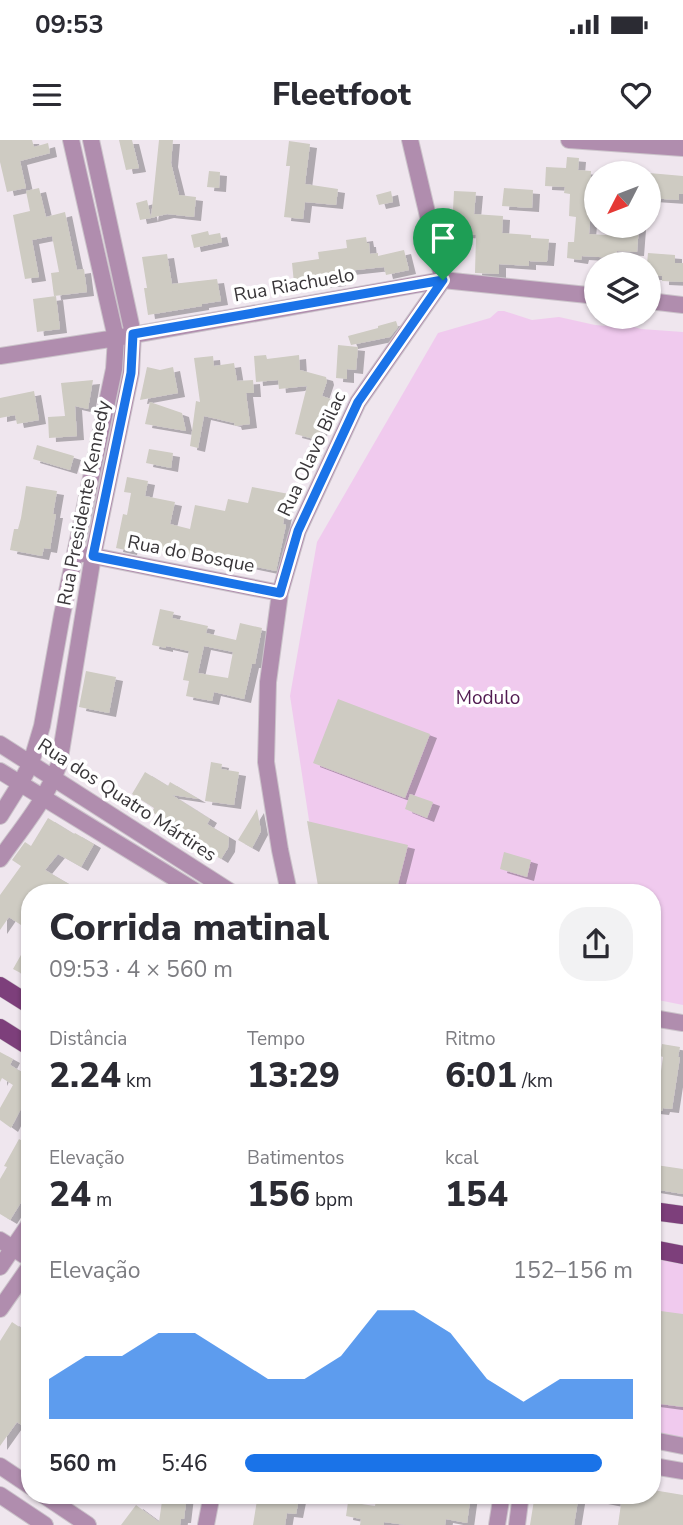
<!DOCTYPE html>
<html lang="pt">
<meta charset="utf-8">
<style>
body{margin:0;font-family:"Nunito Sans",sans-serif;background:#f2f2f3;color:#2b2b33;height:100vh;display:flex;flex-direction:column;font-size:26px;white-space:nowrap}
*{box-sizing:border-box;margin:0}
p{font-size:23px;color:#7c7c81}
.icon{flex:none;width:38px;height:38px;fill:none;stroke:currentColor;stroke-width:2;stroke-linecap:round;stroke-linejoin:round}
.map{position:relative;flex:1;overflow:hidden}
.drawer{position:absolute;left:21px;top:744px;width:640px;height:620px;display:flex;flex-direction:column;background:#fff;border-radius:28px;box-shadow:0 2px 5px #0004}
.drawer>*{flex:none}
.needle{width:46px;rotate:228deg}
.fabs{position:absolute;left:584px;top:21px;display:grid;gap:14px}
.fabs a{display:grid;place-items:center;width:77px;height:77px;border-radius:50%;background:#fff;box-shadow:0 2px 5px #0004;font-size:35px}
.pin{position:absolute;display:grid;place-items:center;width:60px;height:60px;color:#fff;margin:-72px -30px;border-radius:50% 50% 50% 0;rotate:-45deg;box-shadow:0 0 7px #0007}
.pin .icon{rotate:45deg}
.round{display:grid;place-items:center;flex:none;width:74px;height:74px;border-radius:28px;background:#f2f2f3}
.summary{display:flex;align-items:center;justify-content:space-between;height:119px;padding:0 28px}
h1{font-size:38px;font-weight:800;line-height:52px}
.metrics{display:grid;grid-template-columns:repeat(3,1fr);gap:10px;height:119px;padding:7px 28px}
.metrics div{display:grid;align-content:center}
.metrics b{font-size:35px;font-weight:800}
.metrics small{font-size:19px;font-weight:400}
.metrics p{font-size:19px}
.chart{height:196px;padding:14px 28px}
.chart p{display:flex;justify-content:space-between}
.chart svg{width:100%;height:126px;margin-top:7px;fill:#1a73e8;opacity:.7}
ul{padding:0 28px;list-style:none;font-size:23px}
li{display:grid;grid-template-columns:112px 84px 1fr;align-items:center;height:52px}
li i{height:18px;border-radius:9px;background:#1a73e8}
.status{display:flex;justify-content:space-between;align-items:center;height:49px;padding:0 35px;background:#fff;direction:ltr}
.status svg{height:19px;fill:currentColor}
header{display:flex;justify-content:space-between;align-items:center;height:91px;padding:0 28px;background:#fff;font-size:32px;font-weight:800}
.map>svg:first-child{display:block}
.green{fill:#f0caee}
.building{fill:#cecbc2;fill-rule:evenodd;filter:url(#shadow)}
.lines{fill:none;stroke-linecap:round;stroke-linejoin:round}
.minor-casing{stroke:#cbc3ca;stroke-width:18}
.major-casing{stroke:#cbc3ca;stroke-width:19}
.minor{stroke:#b08dae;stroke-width:16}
.major{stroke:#7d3f7b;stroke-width:18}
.route-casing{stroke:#fff;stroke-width:14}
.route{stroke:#1a73e8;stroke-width:9}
.labels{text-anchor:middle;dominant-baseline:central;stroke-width:7;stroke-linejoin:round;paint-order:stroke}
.street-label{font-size:19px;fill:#393639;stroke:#fff}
.park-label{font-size:19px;fill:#521c52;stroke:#fff}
</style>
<div class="status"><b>09:53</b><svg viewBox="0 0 49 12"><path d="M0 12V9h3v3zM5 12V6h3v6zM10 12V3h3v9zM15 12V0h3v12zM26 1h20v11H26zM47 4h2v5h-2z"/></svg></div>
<header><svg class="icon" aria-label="menu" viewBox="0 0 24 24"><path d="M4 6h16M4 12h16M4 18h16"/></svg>Fleetfoot<svg class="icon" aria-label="heart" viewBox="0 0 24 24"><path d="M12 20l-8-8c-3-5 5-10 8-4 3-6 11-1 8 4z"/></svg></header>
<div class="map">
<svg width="683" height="1385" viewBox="0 0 683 1385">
<defs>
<filter id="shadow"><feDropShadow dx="7" dy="4" stdDeviation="0" flood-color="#0004"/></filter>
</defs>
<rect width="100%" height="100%" fill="#efe6ee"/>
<!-- green -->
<path class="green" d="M498,171H504L532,180L559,177L595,185L618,187L627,185L641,189L683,192V865L653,859V752H320L290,556L317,402L438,193L490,178Z
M653,1114L683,1120V1301L653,1296Z"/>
<!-- building -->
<path class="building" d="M0,0H32L34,7L48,3L50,13L20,21L26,48L7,52L0,22Z
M119,0H132L139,28L126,30Z
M159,0H173L171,23L179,55L196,57L194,77L167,74L151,78Z
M289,1L310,4L305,44L338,49L336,65L305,62L303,79L284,77L290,26H286Z
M567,17L579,18L578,30L591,31L589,68H591L589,94L623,96L624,86H639L637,112L617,111L616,118L582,116L581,120L567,118L568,102H574L576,77L569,76L570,54L564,53L565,47L545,46L546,27L566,28Z
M209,31L220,32L219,48L207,47Z
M649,33L683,36V54H679V60L649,58Z
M39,48L46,77L65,72L77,130L84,129L87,152L54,156L51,133L59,132L52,96L32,100L39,137L25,139L13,75L30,71L26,51Z
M504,48L533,50L532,68L502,66Z
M391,51L393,62L379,65L376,55Z
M454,51L476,52L474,74L503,76L502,93L531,95V98L549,99L547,122L529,121V126L499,124V134L475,133L476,95L452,93L449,69L453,70Z
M147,60L151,78L140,80L136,63Z
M208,91L209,95L220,93L222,102L194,108L191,95Z
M366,97L367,103H369L370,114L378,113V116L404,110L409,130L386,135L384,127L338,132L339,142L322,144V139L294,143L292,123L319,119L318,112L347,108L346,100Z
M648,113L675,115V123H683V142L662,141V136H649V124H647Z
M167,114L172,144L217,139L221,161L202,164V166L148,175L144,148H147L142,117Z
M56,156L60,189L37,192L33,159Z
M396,181L398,187L390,197L351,205L348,196L378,188V186Z
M338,205L358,207L356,230L347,229V239L336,238Z
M266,215L267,219L299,215L300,230L326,237L327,241L322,256L331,259L326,278L324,277L318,300L295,294L307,246L279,249L278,240L256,242L254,216Z
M213,216L214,226L234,223L237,241L253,240L254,253H246L250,284L235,286L234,283L204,276L198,308L190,306L196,261L200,262L194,218Z
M147,227L160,230L173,227L178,253L140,260Z
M93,240L88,269L75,266L77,296L49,298L48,277L65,276L61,243Z
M34,251L39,280L17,284L15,275L0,278V258Z
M150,262L182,273L186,291L145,284Z
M37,305L74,316L70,330L33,319Z
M149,309L173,313L171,328L146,323Z
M127,337L148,341L145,356L175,362L170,384L190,389L195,365L225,371L228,359L248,363L252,347L289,354L283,384L286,385L276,431L247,425V426L132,402L130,411L116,408L123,374L127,375L131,353L124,352Z
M26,346L57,351L53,374H56L50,409L44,408L42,416L10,410L14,389H18L21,378Z
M160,469L174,472L172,478L208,486L206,493L236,500L240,483L262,488L255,524H252L244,559L214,552L212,561L186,556L189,541L183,540L189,511L166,506V508L152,505ZM204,506L233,512L228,538L198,533Z
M86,531L116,537L109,573L79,567Z
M338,559L430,594L405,658L313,623Z
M211,622L222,624L221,629L239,632L234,665L205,661Z
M145,632L168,646L170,642L199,659L172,655L210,679L207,684L229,697L228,708L221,719L195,703L193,706L173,694L178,687L152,672L154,668L132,654Z
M410,654L433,662L427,678L405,669Z
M257,669L261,691L252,708L238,700Z
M48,678L74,694L75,693L94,704L81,727L58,714L45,730L69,744L64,752H50L39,746L34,752H30V791L9,777L0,790V755L21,726L12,720L25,702L31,706Z
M307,681L408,705L396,752H319Z
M504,712L531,720L527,737L500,729Z
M30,799V838L13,829Z
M662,904L680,907L678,917H680L672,969L663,968L662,971L653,970V952H658L663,917L660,916Z
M0,912L13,919L10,925L30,937V962L26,959L11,988L0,980V968L13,945L2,938L0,942Z
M19,999L30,1005V1048L10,1080L0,1074V1039L7,1027L4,1026Z
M656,1025L683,1029V1054L653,1049Z
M653,1170L683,1174V1267L653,1263Z
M30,1174V1200L22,1214L30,1219V1291L17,1282L0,1306V1201L12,1182L21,1188Z
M653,1350L683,1355V1385H618L621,1364L601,1360V1354H653Z
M163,1354H187L184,1379H181L180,1385H121L136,1365L159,1382Z
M258,1354H300L296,1374L287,1373L285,1385H253Z
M377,1354H471L467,1383L446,1379L445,1385H406L384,1382V1385H360L361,1379L346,1376L348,1362L375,1366Z
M535,1354H579L574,1385H530Z"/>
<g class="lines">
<!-- minor casing -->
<g class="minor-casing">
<path id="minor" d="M569,0L683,8
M649,161L683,165
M0,216L116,198L443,140L597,156
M83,414L280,453
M0,604L231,752
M0,631L197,752
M0,676L20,644L31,623L42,586L62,475L114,229L116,198L71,0
M0,719C21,689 47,659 59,624L93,416L131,233L133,194L91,0
M289,752L280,710L266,622L268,542L280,453L298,391L358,262L443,140L410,0
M653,878L683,883
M0,1100L30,1119
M0,1127L30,1083
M0,1169L30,1126
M653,1300L683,1306
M0,1326L30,1346
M653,1326L683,1331
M42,1354L88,1385
M0,1355L45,1385
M206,1385L212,1354
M497,1385L502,1354
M517,1385L521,1354"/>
</g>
<!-- major casing -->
<g class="major-casing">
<path id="major" d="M0,846L30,865
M0,888L30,907
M653,1071L683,1075
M653,1109L683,1115"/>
</g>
<!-- minor -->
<use href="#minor" class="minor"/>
<!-- major -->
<use href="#major" class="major"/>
</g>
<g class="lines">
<!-- route casing -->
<g class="route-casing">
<path id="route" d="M443,140L358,262L298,391L280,453L93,416L131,233L133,194Z"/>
</g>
<!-- route -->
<use href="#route" class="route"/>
</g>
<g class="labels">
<!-- street labels -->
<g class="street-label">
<text transform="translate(294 145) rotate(-10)">Rua Riachuelo</text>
<text transform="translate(312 314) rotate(-65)">Rua Olavo Bilac</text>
<text transform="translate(84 363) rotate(-79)">Rua Presidente Kennedy</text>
<text transform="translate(191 414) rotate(11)">Rua do Bosque</text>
<text transform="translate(127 660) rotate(33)">Rua dos Quatro Mártires</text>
</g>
<!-- park labels -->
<g class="park-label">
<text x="488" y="558">Modulo</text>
</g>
</g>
</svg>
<div class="fabs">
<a><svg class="needle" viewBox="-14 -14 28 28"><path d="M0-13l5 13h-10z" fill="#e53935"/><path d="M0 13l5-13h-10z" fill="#7c7c81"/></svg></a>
<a><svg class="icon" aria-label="layers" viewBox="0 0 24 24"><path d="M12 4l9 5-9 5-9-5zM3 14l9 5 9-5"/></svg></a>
</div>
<div class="pin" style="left:443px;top:140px;background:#1e9e55"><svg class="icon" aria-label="arrive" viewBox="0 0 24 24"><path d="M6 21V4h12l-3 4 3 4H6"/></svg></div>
<section class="drawer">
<div class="summary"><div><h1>Corrida matinal</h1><p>09:53 · 4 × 560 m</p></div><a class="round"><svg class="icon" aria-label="share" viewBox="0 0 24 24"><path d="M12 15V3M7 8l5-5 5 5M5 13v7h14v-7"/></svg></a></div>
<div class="metrics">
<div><p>Distância</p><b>2.24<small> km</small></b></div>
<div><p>Tempo</p><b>13:29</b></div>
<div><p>Ritmo</p><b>6:01<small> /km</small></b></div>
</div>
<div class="metrics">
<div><p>Elevação</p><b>24<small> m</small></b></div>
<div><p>Batimentos</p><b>156<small> bpm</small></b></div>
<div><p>kcal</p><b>154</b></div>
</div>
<div class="chart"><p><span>Elevação</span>152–156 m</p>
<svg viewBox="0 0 160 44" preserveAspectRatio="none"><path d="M0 44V30L10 22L20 22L30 14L40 14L50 22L60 30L70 30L80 22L90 6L100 6L110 14L120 30L130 38L140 30L150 30L160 30V44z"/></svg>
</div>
<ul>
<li><b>560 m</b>5:46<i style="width:92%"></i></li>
</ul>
</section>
</div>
